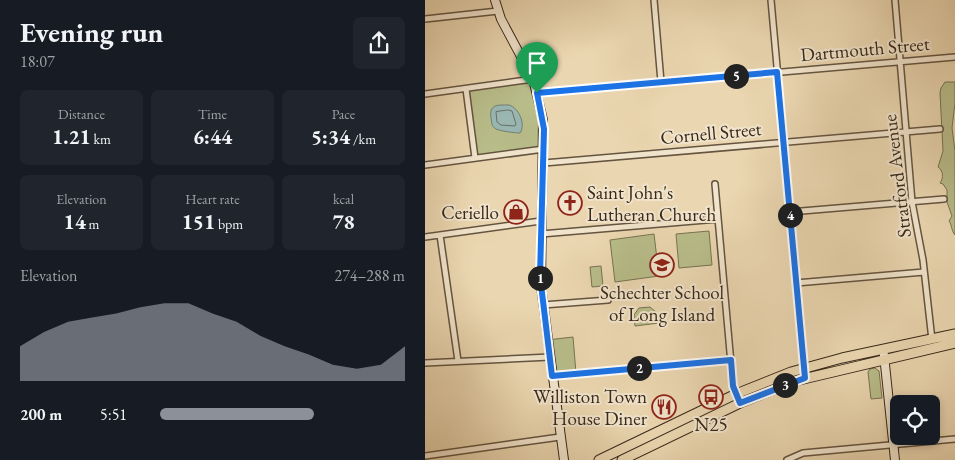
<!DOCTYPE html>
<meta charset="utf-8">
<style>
body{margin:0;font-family:"EB Garamond",serif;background:#20242c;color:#f1f3f6;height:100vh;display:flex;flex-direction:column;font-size:19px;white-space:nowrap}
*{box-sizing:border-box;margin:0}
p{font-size:16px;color:#9ea1a6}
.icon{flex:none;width:28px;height:28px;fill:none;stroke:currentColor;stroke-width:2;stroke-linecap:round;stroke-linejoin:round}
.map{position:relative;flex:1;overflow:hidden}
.details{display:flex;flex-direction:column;background:#171b24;width:425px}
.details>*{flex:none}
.fabs{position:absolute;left:465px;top:395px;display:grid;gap:10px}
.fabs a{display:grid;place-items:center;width:50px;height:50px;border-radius:8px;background:#171b24;box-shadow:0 2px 8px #0003;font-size:25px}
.pin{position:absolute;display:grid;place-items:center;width:42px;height:42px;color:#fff;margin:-51px -21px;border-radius:50% 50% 50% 0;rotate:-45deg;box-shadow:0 0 5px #0007}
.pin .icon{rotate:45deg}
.km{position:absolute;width:25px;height:25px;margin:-12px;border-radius:50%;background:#222;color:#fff;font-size:14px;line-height:25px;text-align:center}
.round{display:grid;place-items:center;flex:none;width:52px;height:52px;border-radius:8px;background:#20242c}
.head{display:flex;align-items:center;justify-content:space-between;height:85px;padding:0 20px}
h1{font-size:28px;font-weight:700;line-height:38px}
.figures{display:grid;grid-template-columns:repeat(3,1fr);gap:8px;height:85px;padding:5px 20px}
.figures div{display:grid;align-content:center;border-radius:8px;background:#20242c;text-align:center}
.figures b{font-size:21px;font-weight:700}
.figures small{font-size:14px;font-weight:400}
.figures p{font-size:14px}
.chart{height:140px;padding:10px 20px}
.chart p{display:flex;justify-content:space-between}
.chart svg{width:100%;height:90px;margin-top:5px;fill:#8c9099;opacity:.7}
ul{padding:0 20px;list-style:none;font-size:16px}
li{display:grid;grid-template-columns:80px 60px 1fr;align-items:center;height:38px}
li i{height:12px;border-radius:6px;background:#8c9099}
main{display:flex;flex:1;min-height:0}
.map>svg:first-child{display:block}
.green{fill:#b8bd8a;stroke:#787252}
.water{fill:#99b7b2;stroke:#727e75}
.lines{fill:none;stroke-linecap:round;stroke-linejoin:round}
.shore{stroke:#687066;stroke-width:1}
.street-casing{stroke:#645440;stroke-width:8}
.secondary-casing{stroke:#37281a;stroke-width:10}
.primary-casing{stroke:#37281a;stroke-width:11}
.street{stroke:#f1e4cc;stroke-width:5}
.secondary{stroke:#f1e4cc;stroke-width:8}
.primary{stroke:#ead6b0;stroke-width:9}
.route-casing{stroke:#fff;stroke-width:10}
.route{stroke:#1a73e8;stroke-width:6}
.labels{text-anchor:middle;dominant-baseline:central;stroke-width:4;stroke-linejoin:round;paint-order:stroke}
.street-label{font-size:19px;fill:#37281a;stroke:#f1e4cc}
.poi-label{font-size:19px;fill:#37281a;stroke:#f1e4cc;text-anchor:end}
</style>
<main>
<section class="details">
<div class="head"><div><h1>Evening run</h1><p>18:07</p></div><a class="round"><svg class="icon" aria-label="share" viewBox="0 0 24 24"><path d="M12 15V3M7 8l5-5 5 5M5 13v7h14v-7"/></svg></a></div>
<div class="figures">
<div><p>Distance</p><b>1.21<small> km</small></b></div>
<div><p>Time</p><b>6:44</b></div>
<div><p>Pace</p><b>5:34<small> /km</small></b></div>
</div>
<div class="figures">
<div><p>Elevation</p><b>14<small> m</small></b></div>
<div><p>Heart rate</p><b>151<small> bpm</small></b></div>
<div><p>kcal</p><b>78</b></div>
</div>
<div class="chart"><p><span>Elevation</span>274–288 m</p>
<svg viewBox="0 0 160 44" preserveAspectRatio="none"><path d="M0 44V27L10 20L20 15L30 13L40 11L50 8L60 6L70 6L80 11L90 15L100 22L110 27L120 31L130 36L140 38L150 36L160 27V44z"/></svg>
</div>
<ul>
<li><b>200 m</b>5:51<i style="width:63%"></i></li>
</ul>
</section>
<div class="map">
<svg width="530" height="460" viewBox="0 0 530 460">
<rect width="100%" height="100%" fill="#ead6b0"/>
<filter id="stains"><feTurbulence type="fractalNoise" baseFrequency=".004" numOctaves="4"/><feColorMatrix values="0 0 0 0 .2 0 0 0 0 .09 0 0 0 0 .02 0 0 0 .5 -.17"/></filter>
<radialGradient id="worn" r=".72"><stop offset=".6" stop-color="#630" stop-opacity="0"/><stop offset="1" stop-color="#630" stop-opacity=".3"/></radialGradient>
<!-- green -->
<path class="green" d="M108,79L113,93L118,149L52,158L42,89Z
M520,82H530V103L527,128L530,151V235C526,230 527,225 524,221L527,216L522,202V190L518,184L515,183C519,178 518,170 513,167L518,151L515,93L516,88Z
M284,231L287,265L254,268L251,234Z
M229,234L234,276L190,282L185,240Z
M176,266L178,286L167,287L165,267Z
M225,307L232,313L234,323L210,326L209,315L214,308Z
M148,337L151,373L127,376L122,340Z
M450,368L454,371L457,398L446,399L443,372L445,369Z"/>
<!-- water -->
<path class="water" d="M84,105C94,108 101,124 95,133C90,133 75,131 71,129C66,126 67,123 66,118C64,104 72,105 84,105Z"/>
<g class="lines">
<!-- shore -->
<path class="shore" d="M83,110L87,111L91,124L90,126L76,125L72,122L71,112Z"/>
<!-- street casing -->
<g class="street-casing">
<path id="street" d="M229,0L236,82
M346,0L380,378
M470,0L487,202L498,260L507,340
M0,19L73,11
M41,89L50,158
M113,93L530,57
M0,94L108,79
M119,163L515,129
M0,165L119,149
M290,184L308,386L311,395
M365,212L519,199
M116,234L293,219
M15,235L33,361
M0,237L116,221
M371,283L499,272
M118,305L183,300
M0,363L125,357
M127,376L306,360
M0,456L135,437
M362,460L378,453L530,439"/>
</g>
<!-- secondary casing -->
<g class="secondary-casing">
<path id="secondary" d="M70,0L76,19L108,79L118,120L116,286L139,460
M459,355L470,460"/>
</g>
<!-- primary casing -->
<g class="primary-casing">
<path id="primary" d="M174,460L311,394L366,372L417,358L530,334
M197,460L315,403L370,381L530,343"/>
</g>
<!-- street -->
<use href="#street" class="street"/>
<!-- secondary -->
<use href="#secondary" class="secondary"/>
<!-- primary -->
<use href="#primary" class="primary"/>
</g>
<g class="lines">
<!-- route casing -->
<g class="route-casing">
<path id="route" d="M352,72L380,378L315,403L308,386L306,360L127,376L115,276L119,129L112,93Z"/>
</g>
<!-- route -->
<use href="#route" class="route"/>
</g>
<!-- icons -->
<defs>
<g id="church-ring" transform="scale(1.25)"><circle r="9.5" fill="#f1e4cc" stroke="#8f2418" stroke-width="1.5"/><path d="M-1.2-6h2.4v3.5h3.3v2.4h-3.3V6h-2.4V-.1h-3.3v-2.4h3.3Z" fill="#8f2418"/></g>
<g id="shop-ring" transform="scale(1.25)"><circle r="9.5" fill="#f1e4cc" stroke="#8f2418" stroke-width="1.5"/><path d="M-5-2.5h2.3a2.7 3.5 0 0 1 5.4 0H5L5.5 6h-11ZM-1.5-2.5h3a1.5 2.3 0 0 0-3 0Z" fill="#8f2418"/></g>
<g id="school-ring" transform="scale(1.25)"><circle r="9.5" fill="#f1e4cc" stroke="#8f2418" stroke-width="1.5"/><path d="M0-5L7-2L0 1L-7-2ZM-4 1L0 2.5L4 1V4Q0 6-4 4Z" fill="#8f2418"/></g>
<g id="bus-ring" transform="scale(1.25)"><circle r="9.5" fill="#f1e4cc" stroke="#8f2418" stroke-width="1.5"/><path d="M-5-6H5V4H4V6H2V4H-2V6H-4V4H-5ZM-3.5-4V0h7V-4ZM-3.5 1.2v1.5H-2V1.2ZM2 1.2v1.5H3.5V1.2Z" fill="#8f2418"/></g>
<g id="restaurant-ring" transform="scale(1.25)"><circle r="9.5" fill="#f1e4cc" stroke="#8f2418" stroke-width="1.5"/><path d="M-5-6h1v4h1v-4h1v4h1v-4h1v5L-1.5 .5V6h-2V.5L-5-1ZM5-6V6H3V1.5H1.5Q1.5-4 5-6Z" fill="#8f2418"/></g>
</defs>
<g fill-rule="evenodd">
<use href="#church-ring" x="145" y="203"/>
<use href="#shop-ring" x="91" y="212"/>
<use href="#school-ring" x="237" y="265"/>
<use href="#bus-ring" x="286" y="397"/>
<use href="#restaurant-ring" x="239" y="407"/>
</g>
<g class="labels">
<!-- street labels -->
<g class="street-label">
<text transform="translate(440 49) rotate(-5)">Dartmouth Street</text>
<text transform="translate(286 133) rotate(-5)">Cornell Street</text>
<text transform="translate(472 176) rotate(-97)">Stratford Avenue</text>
</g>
<!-- poi labels -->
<g class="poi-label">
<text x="162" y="192" text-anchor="start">Saint John's<tspan x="162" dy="22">Lutheran Church</tspan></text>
<text x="74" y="212">Ceriello</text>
<text x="237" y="292" text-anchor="middle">Schechter School<tspan x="237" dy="22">of Long Island</tspan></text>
<text x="222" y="396">Williston Town<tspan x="222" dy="22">House Diner</tspan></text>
<text x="286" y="424" text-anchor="middle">N25</text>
</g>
</g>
<rect width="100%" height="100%" filter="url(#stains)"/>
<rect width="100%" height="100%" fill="url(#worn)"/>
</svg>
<div class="fabs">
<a><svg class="icon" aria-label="locate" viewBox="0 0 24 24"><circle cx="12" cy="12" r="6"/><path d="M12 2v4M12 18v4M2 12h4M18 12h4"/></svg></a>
</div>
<div class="pin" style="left:112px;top:93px;background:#1e9e55"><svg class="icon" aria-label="arrive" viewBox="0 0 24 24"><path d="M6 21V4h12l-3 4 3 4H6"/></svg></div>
<b class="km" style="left:115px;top:278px">1</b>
<b class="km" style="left:214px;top:368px">2</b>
<b class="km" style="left:360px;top:385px">3</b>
<b class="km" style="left:365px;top:215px">4</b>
<b class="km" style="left:311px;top:76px">5</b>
</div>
</main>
